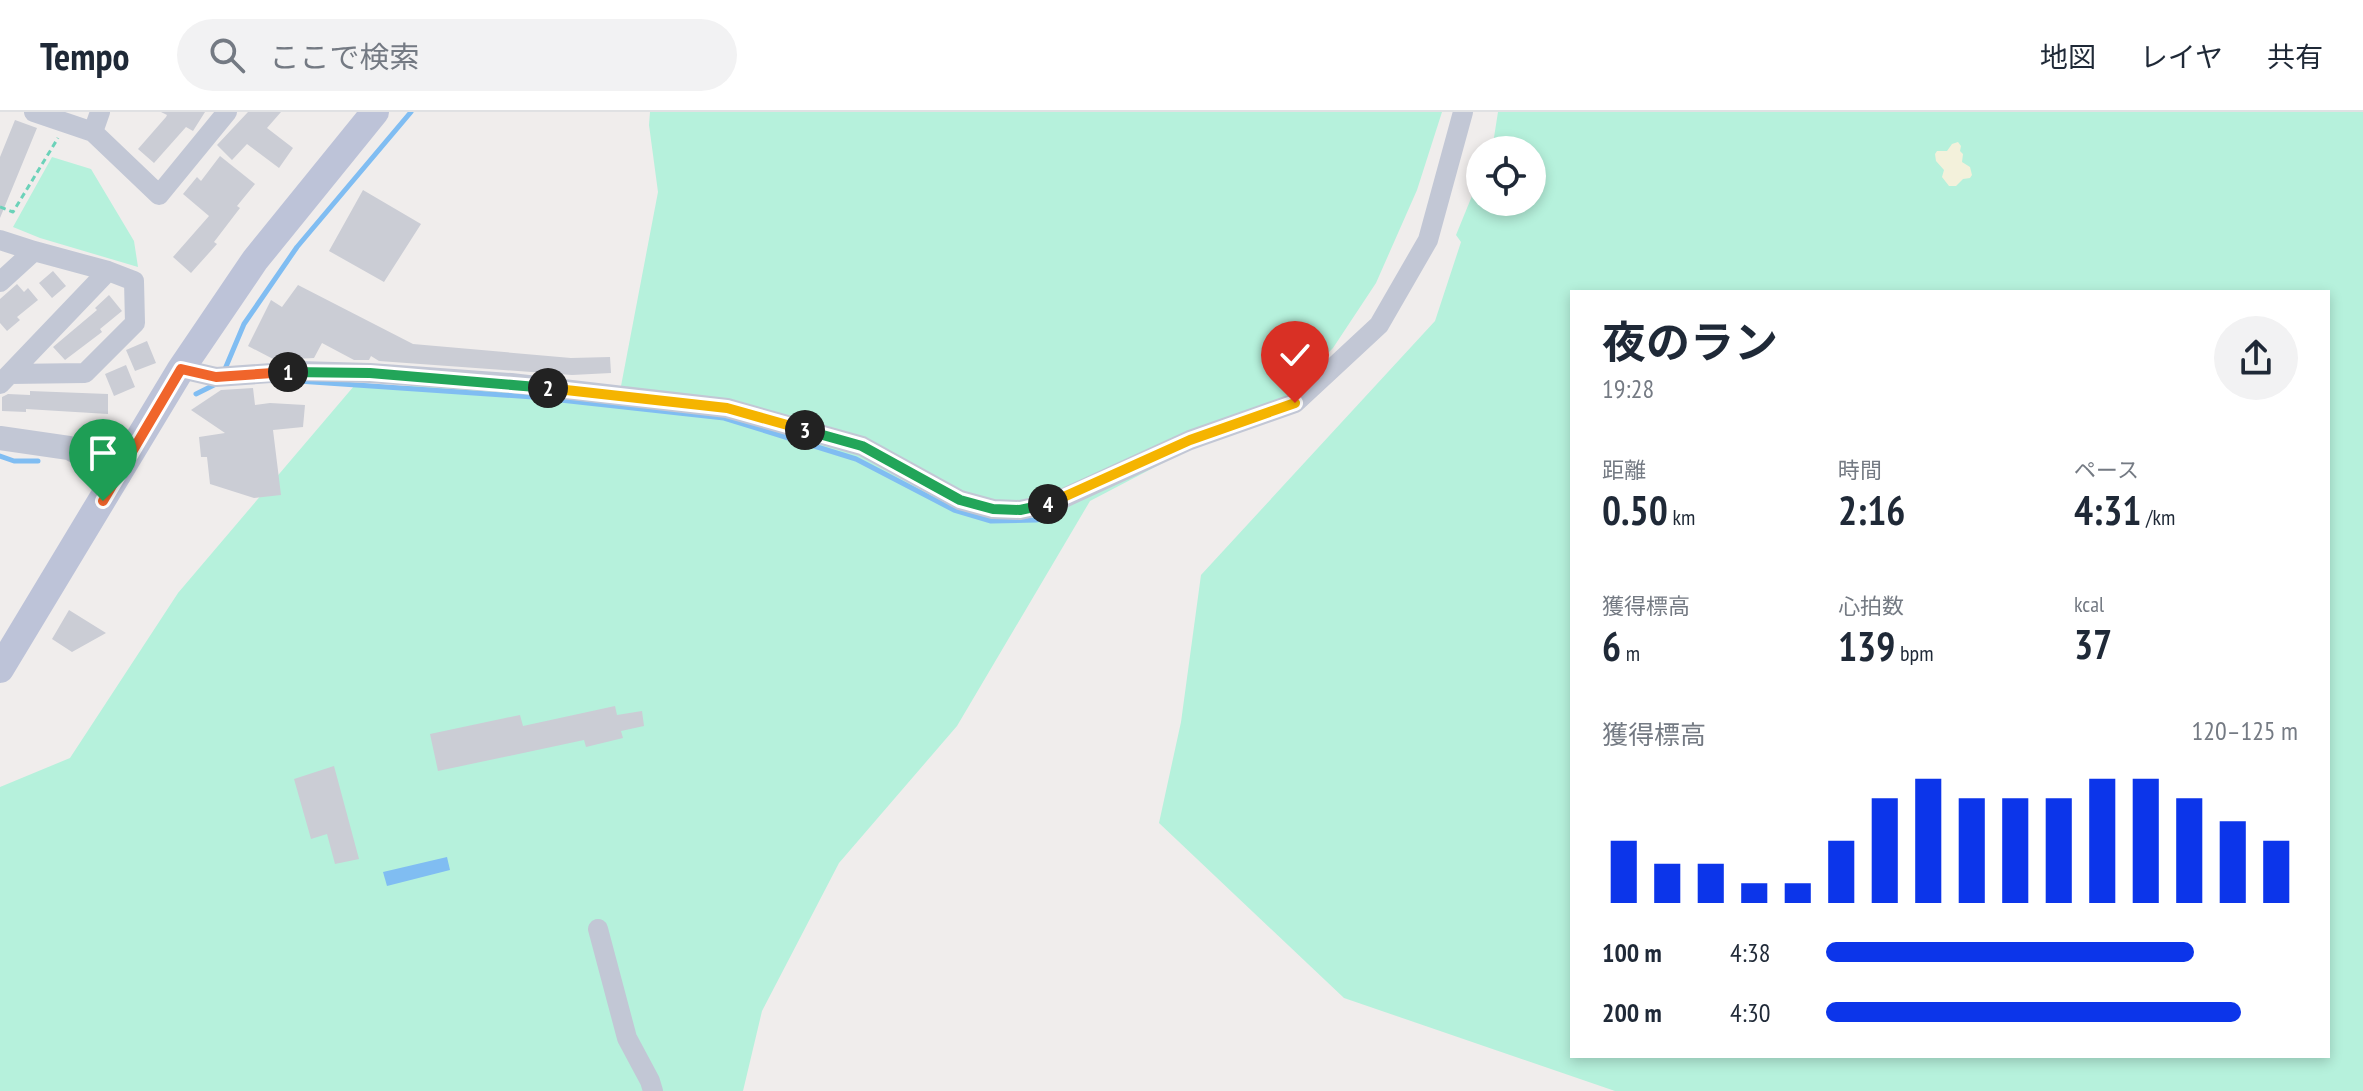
<!DOCTYPE html>
<html lang="ja">
<meta charset="utf-8">
<style>
body{margin:0;font-family:"PT Sans Narrow","Noto Sans JP",sans-serif;background:#f2f2f3;color:#1f2937;height:100vh;display:flex;flex-direction:column;font-size:30px;white-space:nowrap}
*{box-sizing:border-box;margin:0}
p{font-size:26px;color:#747a83}
.icon{flex:none;width:44px;height:44px;fill:none;stroke:currentColor;stroke-width:2;stroke-linecap:round;stroke-linejoin:round}
.map{position:relative;flex:1;overflow:hidden}
.details{position:absolute;left:1570px;top:178px;width:760px;height:768px;display:flex;flex-direction:column;background:#fff;border-radius:0px;box-shadow:0 4px 12px #0003}
.details>*{flex:none}
.tools{position:absolute;left:1466px;top:24px;display:grid;gap:16px}
.tools a{display:grid;place-items:center;width:80px;height:80px;border-radius:50%;background:#fff;box-shadow:0 4px 12px #0003;font-size:40px}
.pin{position:absolute;display:grid;place-items:center;width:68px;height:68px;color:#fff;margin:-82px -34px;border-radius:50% 50% 50% 0;rotate:-45deg;box-shadow:0 0 8px #0007}
.pin .icon{rotate:45deg}
.km{position:absolute;width:40px;height:40px;margin:-20px;border-radius:50%;background:#222;color:#fff;font-size:22px;line-height:40px;text-align:center}
.round{display:grid;place-items:center;flex:none;width:84px;height:84px;border-radius:42px;background:#f2f2f3}
.headline{display:flex;align-items:center;justify-content:space-between;height:136px;padding:0 32px}
h1{font-size:44px;font-weight:700;line-height:60px}
.stats{display:grid;grid-template-columns:repeat(3,1fr);gap:12px;height:136px;padding:8px 32px}
.stats div{display:grid;align-content:center}
.stats b{font-size:40px;font-weight:700}
.stats small{font-size:22px;font-weight:400}
.stats p{font-size:22px}
.chart{height:224px;padding:16px 32px}
.chart p{display:flex;justify-content:space-between}
.chart svg{width:100%;height:144px;margin-top:8px;stroke:#0c35ea;stroke-width:6}
ul{padding:0 32px;list-style:none;font-size:26px}
li{display:grid;grid-template-columns:128px 96px 1fr;align-items:center;height:60px}
li i{height:20px;border-radius:10px;background:#0c35ea}
header{display:flex;align-items:center;gap:48px;box-sizing:border-box;height:112px;padding:0 40px;background:#fff;border-bottom:2px solid #e0e1e3}
header strong{font-size:38px}
nav{display:flex;gap:44px;margin-inline-start:auto;font-size:28px}
.search{width:560px;height:72px;background:#f2f2f3;display:flex;align-items:center;gap:20px;box-sizing:border-box;padding:0 28px;border-radius:44px;color:#747a83;font-size:30px}
.map>svg:first-child{display:block}
.green{fill:#b6f1dc;fill-rule:evenodd}
.sand{fill:#f3f1db}
.water{fill:#80bdf2}
.lines{fill:none;stroke-linecap:round;stroke-linejoin:round}
.stream{stroke:#80bdf2;stroke-width:5}
.building{fill:#cbcdd5}
.path{stroke:#6cd2b9;stroke-width:3;stroke-dasharray:6 4;stroke-linecap:butt}
.minor{stroke:#c2c7d5;stroke-width:20}
.tertiary{stroke:#c2c7d5;stroke-width:24}
.secondary{stroke:#bdc3d8;stroke-width:28}
.split-1-casing{stroke:#fff;stroke-width:16}
.split-2-casing{stroke:#fff;stroke-width:16}
.split-3-casing{stroke:#fff;stroke-width:16}
.split-4-casing{stroke:#fff;stroke-width:16}
.split-5-casing{stroke:#fff;stroke-width:16}
.split-1{stroke:#f0652b;stroke-width:10}
.split-2{stroke:#22a559;stroke-width:10}
.split-3{stroke:#f5b400;stroke-width:10}
.split-4{stroke:#22a559;stroke-width:10}
.split-5{stroke:#f5b400;stroke-width:10}
</style>
<header>
<strong>Tempo</strong>
<div class="search"><svg class="icon" aria-label="search" viewBox="0 0 24 24"><circle cx="10" cy="10" r="6"/><path d="M15 15l6 6"/></svg>ここで検索</div>
<nav><a>地図</a><a>レイヤ</a><a>共有</a></nav>
</header>
<div class="map">
<svg width="2363" height="979" viewBox="0 0 2363 979">
<rect width="100%" height="100%" fill="#f0edec"/>
<!-- green -->
<path class="green" d="M650,0H1442L1417,78L1376,171L1333,236L1281,289L1090,389L957,614L839,751L762,899L743,979H0V675L70,646L178,481L354,274H621L658,80L649,13Z
M1498,0H2363V979H1615L1344,886L1159,711L1181,610L1201,463L1435,209L1461,130L1456,123L1474,79L1480,74V90H1532V38H1492ZM1572,180H2328V944H1572Z
M52,45L91,57L134,129L138,155L40,126L13,115Z"/>
<!-- sand -->
<path class="sand" d="M1958,30L1961,34L1960,39L1963,42L1962,50L1970,55L1972,63L1970,66L1963,67L1956,74H1949L1942,65L1944,58L1936,49L1935,42L1937,39H1947L1952,32Z"/>
<!-- water -->
<path class="water" d="M447,745L450,758L387,774L383,760Z"/>
<g class="lines">
<!-- stream -->
<path class="stream" d="M225,257L244,212L297,135L411,0
M298,269L533,285L724,306L856,347L954,398L991,409L1036,408L1059,404
M196,282L216,272
M0,344L14,349H38"/>
</g>
<!-- building -->
<path class="building" d="M161,0H205L193,19L186,15L154,51L138,37L166,5L167,3Z
M248,0H281L267,16L293,36L279,56L247,32L232,48L217,33Z
M15,8L37,16L0,106V45Z
M220,44L255,72L237,94L240,96L214,130L217,132L191,161L173,145L209,104L183,82L197,65L201,69Z
M363,78L421,112L384,170L329,139Z
M53,159L66,174L52,186L39,171Z
M17,172L24,180L28,176L38,188L17,205L20,208L7,219L0,211V187Z
M298,173L413,232L571,246L610,245L611,261L572,263L379,249L371,244L369,248H354L322,231L314,246L275,248L248,234L271,188L282,195Z
M109,183L122,199L100,217L102,220L65,248L53,235L97,198L95,196Z
M147,229L156,251L135,259L126,238Z
M126,253L135,275L114,284L105,262Z
M253,276L255,293L270,291L305,293L303,315L273,318L281,383L254,386L210,372L207,345H201L199,325L225,321L191,298L221,278Z
M30,279L108,282V302L26,297V300L2,299V285L8,282L30,283Z
M69,498L106,521L72,540L52,527Z
M615,594L617,603L642,599L644,614L621,619L623,626L586,635L584,628L438,659L430,622L520,603L523,614Z
M334,654L359,747L335,752L327,722L311,727L294,667Z"/>
<g class="lines">
<!-- path -->
<path class="path" d="M0,95L13,100L58,26"/>
<!-- minor -->
<path class="minor" d="M34,0L93,20L100,0
M93,20L159,83L227,0
M0,128L34,139L108,159L0,272
M0,170L34,139
M181,257L216,265L299,259L370,261L511,271L727,296L862,334L960,388L993,397L1020,398L1053,391L1190,328L1295,291L1379,213L1428,128L1463,0
M10,262L85,261L135,211L134,169L108,159
M598,817L627,926L650,969L653,979"/>
<!-- tertiary -->
<path class="tertiary" d="M0,326L69,336L119,363"/>
<!-- secondary -->
<path class="secondary" d="M0,557L181,257L255,148L375,0"/>
</g>
<g class="lines">
<!-- split-1 casing -->
<g class="split-1-casing">
<path id="split-1" d="M103,389L181,257L216,265L288,260"/>
</g>
<!-- split-2 casing -->
<g class="split-2-casing">
<path id="split-2" d="M288,260L370,261L548,276"/>
</g>
<!-- split-3 casing -->
<g class="split-3-casing">
<path id="split-3" d="M548,276L727,296L805,318"/>
</g>
<!-- split-4 casing -->
<g class="split-4-casing">
<path id="split-4" d="M805,318L862,334L960,388L993,397L1020,398L1048,392"/>
</g>
<!-- split-5 casing -->
<g class="split-5-casing">
<path id="split-5" d="M1048,392L1190,328L1295,291"/>
</g>
<!-- split-1 -->
<use href="#split-1" class="split-1"/>
<!-- split-2 -->
<use href="#split-2" class="split-2"/>
<!-- split-3 -->
<use href="#split-3" class="split-3"/>
<!-- split-4 -->
<use href="#split-4" class="split-4"/>
<!-- split-5 -->
<use href="#split-5" class="split-5"/>
</g>
</svg>
<div class="tools">
<a><svg class="icon" aria-label="locate" viewBox="0 0 24 24"><circle cx="12" cy="12" r="6"/><path d="M12 2v4M12 18v4M2 12h4M18 12h4"/></svg></a>
</div>
<div class="pin" style="left:103px;top:389px;background:#1e9e55"><svg class="icon" aria-label="arrive" viewBox="0 0 24 24"><path d="M6 21V4h12l-3 4 3 4H6"/></svg></div>
<div class="pin" style="left:1295px;top:291px;background:#d93025"><svg class="icon" aria-label="check" viewBox="0 0 24 24"><path d="M5 12l5 5 9-10"/></svg></div>
<b class="km" style="left:288px;top:260px">1</b>
<b class="km" style="left:548px;top:276px">2</b>
<b class="km" style="left:805px;top:318px">3</b>
<b class="km" style="left:1048px;top:392px">4</b>
<section class="details">
<div class="headline"><div><h1>夜のラン</h1><p>19:28</p></div><a class="round"><svg class="icon" aria-label="share" viewBox="0 0 24 24"><path d="M12 15V3M7 8l5-5 5 5M5 13v7h14v-7"/></svg></a></div>
<div class="stats">
<div><p>距離</p><b>0.50<small> km</small></b></div>
<div><p>時間</p><b>2:16</b></div>
<div><p>ペース</p><b>4:31<small> /km</small></b></div>
</div>
<div class="stats">
<div><p>獲得標高</p><b>6<small> m</small></b></div>
<div><p>心拍数</p><b>139<small> bpm</small></b></div>
<div><p>kcal</p><b>37</b></div>
</div>
<div class="chart"><p><span>獲得標高</span>120–125 m</p>
<svg viewBox="0 0 160 44" preserveAspectRatio="none"><path d="M5 44V25M15 44V32M25 44V32M35 44V38M45 44V38M55 44V25M65 44V12M75 44V6M85 44V12M95 44V12M105 44V12M115 44V6M125 44V6M135 44V12M145 44V19M155 44V25"/></svg>
</div>
<ul>
<li><b>100 m</b>4:38<i style="width:78%"></i></li>
<li><b>200 m</b>4:30<i style="width:88%"></i></li>
</ul>
</section>
</div>
